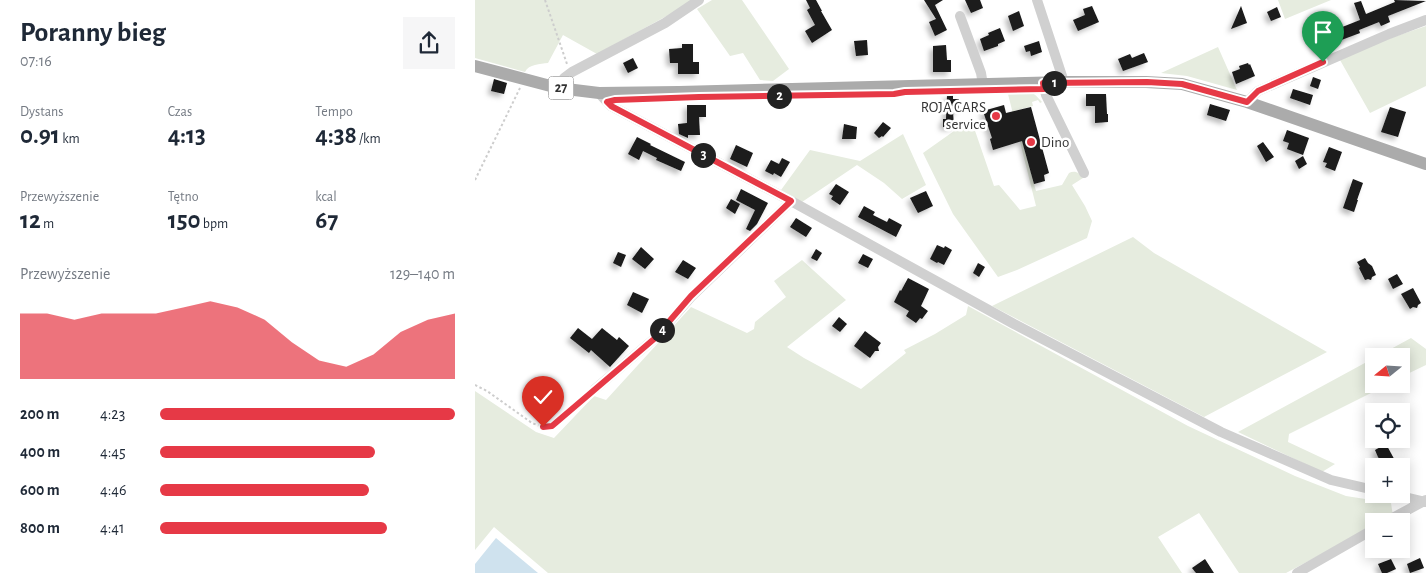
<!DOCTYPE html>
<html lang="pl">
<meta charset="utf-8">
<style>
body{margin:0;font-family:"Alegreya Sans",sans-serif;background:#f6f6f7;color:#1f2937;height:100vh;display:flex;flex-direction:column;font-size:19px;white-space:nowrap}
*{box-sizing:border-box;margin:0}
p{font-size:16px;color:#747a83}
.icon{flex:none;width:28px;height:28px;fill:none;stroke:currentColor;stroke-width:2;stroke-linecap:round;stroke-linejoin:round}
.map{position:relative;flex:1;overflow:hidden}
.sheet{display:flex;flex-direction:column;background:#fff;width:475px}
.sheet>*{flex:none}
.needle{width:32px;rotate:252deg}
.buttons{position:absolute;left:890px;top:348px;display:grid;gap:10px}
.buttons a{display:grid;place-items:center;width:45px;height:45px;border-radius:0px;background:#fff;box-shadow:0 2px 12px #0003;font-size:25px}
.pin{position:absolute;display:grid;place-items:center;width:42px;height:42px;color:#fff;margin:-51px -21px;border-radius:50% 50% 50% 0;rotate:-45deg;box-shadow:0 0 5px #0007}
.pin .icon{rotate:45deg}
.km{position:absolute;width:25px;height:25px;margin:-12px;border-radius:50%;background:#222;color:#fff;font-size:14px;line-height:25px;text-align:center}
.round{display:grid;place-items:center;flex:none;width:52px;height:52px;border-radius:0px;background:#f6f6f7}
.head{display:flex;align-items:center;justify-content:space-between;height:85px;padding:0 20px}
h1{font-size:28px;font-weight:600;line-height:38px}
.stats{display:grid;grid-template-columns:repeat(3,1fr);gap:8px;height:85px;padding:5px 20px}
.stats div{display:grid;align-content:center}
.stats b{font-size:25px;font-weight:600}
.stats small{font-size:14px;font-weight:400}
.stats p{font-size:14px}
.chart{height:140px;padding:10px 20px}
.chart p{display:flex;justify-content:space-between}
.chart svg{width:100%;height:90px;margin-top:5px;fill:#e63946;opacity:.7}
ul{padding:0 20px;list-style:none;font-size:16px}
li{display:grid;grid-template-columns:80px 60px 1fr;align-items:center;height:38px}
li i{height:12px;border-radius:6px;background:#e63946}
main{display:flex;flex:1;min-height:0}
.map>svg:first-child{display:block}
.green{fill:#e6ecdf}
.water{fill:#cfe2ee}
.building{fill:#1a1a1a;filter:url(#shadow)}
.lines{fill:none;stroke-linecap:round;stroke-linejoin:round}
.path{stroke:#cdcdcd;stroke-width:2;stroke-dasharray:2.5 2.5;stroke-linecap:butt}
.minor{stroke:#d0d0d0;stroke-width:10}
.major{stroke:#ababab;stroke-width:12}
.route-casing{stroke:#fff;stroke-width:10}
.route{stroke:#e63946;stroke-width:6}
.poi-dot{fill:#e63946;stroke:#fff;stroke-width:2}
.labels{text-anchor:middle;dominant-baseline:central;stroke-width:5;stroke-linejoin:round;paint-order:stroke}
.shield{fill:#fff;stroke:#707070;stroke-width:1}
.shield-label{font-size:14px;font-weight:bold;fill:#333}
.poi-label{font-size:15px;fill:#333;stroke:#fff;text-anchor:end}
</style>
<main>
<section class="sheet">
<div class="head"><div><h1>Poranny bieg</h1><p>07:16</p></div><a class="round"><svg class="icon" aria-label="share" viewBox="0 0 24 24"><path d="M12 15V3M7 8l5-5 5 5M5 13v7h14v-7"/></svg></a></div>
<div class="stats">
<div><p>Dystans</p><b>0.91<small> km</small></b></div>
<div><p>Czas</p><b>4:13</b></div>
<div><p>Tempo</p><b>4:38<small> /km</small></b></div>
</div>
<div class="stats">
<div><p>Przewyższenie</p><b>12<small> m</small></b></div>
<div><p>Tętno</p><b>150<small> bpm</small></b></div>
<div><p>kcal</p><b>67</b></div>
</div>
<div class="chart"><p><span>Przewyższenie</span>129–140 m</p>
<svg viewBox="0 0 160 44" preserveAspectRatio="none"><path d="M0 44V12L10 12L20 15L30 12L40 12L50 12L60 9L70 6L80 9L90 15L100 26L110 35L120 38L130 32L140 21L150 15L160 12V44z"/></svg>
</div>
<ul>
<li><b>200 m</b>4:23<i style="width:100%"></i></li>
<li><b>400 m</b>4:45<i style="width:73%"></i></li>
<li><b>600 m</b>4:46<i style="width:71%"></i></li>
<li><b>800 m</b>4:41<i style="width:77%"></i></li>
</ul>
</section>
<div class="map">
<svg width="951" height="573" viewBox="0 0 951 573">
<defs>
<filter id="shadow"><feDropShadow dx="-3.5" dy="3.5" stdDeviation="2.5" flood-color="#0004"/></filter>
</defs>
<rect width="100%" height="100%" fill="#fff"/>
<!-- green -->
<path class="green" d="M0,0H221L122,54L88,35L73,63C65,64 54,64 50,72L0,58Z
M237,0H267L314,69L298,81L285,80L268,53L255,56L222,9Z
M803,0H856L810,19Z
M951,26V86L895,113L865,60L910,40Z
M743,47L762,90L712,76L686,73Z
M532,90C551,90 554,87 567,102L565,103L563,100L557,102L558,106L539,111L561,191L587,185L594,173C600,170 605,173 608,178L597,185L610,206L617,221L612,238L542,270L523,277L478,214L448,153L496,119L519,186L524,185L545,210L561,206Z
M428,134L451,185L427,199L409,183L382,165L327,202L306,190L335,150L385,161Z
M658,237L679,253L852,352L729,417L517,306Z
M327,260L371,300L312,347L329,358L386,389L431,353L429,350L460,334L491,315L493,306L713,426L820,476L871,496L916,503L918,516L908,521H899V526L811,573H764L724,513L683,537L707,573H73L19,527L0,550V391L61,432L79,438L119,396L131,400L216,307L272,333L279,329L280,322L311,297L299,281Z
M936,338L951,349V365L926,377V356H903Z
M899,358V384H914L814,434L813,442L860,464L847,472L763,432Z"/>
<!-- water -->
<path class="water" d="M21,538L63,573H0V564Z"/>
<!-- building -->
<path class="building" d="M331,0H341L347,11H346L357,30L337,43L330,31L340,25L332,10L335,8Z
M449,0H468L460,5L472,30L460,36L454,22L461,19Z
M490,0H505L508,8L496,13Z
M919,0L951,1L913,16L915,22L906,26L904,22L884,30L885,33L853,45L854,46L842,51L837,39L885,20L879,3L886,1L891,14L920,2Z
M617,6L624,22L603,31L598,20L610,15L608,9Z
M766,6L772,23L756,29Z
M802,7L806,17L796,21L792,12Z
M544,11L549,26L538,31L533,16Z
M525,28L530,41L523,44V46L509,51L505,39L514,35L513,33Z
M392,40L393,55L381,56L379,41Z
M564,41L567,52L556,56L555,51L551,52L549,46Z
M207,44H218V62H224V74H203V63H195L194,49L207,48Z
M471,45L472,60H476V72H458V46Z
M669,53L673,62L648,71L643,59L655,54L657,58Z
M158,58L163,68L153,73L148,63Z
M773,63L774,65L775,64L780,76L761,84L757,72L765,69L764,66Z
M838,77L846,80L843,89L835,86Z
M19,79L32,83L29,94L16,91Z
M818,89L838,95L835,105L815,98Z
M611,94H631L632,114H633V122L620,123V106H611Z
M472,95H478V99H484V111H478L479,127H468V119H471Z
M735,104L755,110L751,121L732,115Z
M212,105H231V117H224L225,135H213V138L204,134L203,124L212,123Z
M529,105L531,113L556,107L574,173L569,175L570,181L559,184L547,141L518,150L515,139L517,138L508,111Z
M915,107L931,112L923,137L906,132Z
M408,122L416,128L408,137L407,136L404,138L399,133Z
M369,124L382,127L381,139H367Z
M812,130L834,138L828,155L812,149L814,143L808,141Z
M162,137L176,144L175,145L210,162L206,171L181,160L182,158L168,151L164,160L153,154Z
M788,142L799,157L791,162L782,146Z
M261,145L278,153L272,167L255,159Z
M854,147L867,152L860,171L850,167L852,163L848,162Z
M828,156L832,164L824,169L820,161Z
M307,158L315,162L306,177L299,173L298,175L290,171L296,160L304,164Z
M878,179L888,183L882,200H883L879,212L868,208Z
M361,184L374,192L365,205L356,199L358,196L354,194Z
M266,189L293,203L282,224L275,231L271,229L280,210L261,200Z
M451,191L458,206L443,213L435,198Z
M256,199L265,204L260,214L251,208Z
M389,206L400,212L398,215L412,222L414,218L427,225L421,237L383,217Z
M321,218L337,228L331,237L315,227Z
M462,245L469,248L470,246L477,250L469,265L463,262L462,263L455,259Z
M166,247L179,259L170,269L157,259Z
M341,249L347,253L342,261L336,258Z
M143,252L151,255L146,267L138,263Z
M388,254L398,259L393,268L383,263Z
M890,258L893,263L897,266L901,275L897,277L896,280L893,279L890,280L884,268L885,267L882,262Z
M208,260L221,268L213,279L200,272Z
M503,263L510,267L504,277L498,273Z
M922,274L928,284L918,289L913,279Z
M433,278L454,289L446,306L453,311L447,319L445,318L441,323L431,316L434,311L419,302L425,290L426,291Z
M938,288L946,303L943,305L942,308L938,307L935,309L926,294Z
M158,292L174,299L167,313L152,305Z
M364,317L372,324L365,332L357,326Z
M103,328L117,339L127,328L142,340L144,337L154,346L135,367L116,350L114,353L95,338Z
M390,331L406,343L403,347L404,351H400L395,358L379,346Z
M911,444L923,466H909L903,457L900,450Z
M945,558L949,568L935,573L932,564Z
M730,559L739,573H721L717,568Z
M916,559L921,569L912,573H907L903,564Z"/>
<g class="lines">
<!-- path -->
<path class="path" d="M70,0L92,64
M0,180L45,88
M0,385L12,391L57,423L67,427L77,426L113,396"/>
<!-- minor -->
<path class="minor" d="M562,0L589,82
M485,16L506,73L508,85
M568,83L571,95L609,173
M83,88L89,78L97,72L190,23L224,0
M124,93L136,106L316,201L539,324L746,432L856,480L899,490
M772,102L783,91L914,34L951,20
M120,389L179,339L216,297L316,201
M917,494L950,502
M912,521L951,500
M822,573L899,529"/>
<!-- major -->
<path class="major" d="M0,66L83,88L124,93L204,92L589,82H671L707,84L772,102L951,164"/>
</g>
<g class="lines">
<!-- route casing -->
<g class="route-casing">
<path id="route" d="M68,427L77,426L179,339L216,296L316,201L136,106L132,102L140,100L224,97L419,94L430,92L569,89L568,83L672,82L707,84L772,102L783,91L848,62"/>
</g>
<!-- route -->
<use href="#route" class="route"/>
</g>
<!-- markers -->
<g class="poi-dot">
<circle cx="521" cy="116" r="5"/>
<circle cx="556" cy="142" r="5"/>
</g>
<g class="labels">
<!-- shield labels -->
<rect class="shield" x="73.5" y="76.5" width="25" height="23" rx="4"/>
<g class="shield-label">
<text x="86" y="88">27</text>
</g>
<!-- poi labels -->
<g class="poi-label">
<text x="511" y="107">ROJA CARS<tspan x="511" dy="17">service</tspan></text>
<text x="566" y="142" text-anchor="start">Dino</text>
</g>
</g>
</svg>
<div class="buttons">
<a><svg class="needle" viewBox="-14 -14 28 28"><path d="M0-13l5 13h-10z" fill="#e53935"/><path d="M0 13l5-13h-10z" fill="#747a83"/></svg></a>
<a><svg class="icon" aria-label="locate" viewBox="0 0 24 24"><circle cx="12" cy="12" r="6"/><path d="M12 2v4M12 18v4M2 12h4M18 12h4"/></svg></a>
<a>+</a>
<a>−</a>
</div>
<div class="pin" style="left:848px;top:62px;background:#1e9e55"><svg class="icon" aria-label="arrive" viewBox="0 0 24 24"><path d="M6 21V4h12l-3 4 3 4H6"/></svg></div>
<div class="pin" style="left:68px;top:427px;background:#d93025"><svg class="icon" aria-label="check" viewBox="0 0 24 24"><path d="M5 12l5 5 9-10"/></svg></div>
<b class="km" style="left:579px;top:83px">1</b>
<b class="km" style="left:304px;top:96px">2</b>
<b class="km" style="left:228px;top:155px">3</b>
<b class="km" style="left:187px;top:330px">4</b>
</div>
</main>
